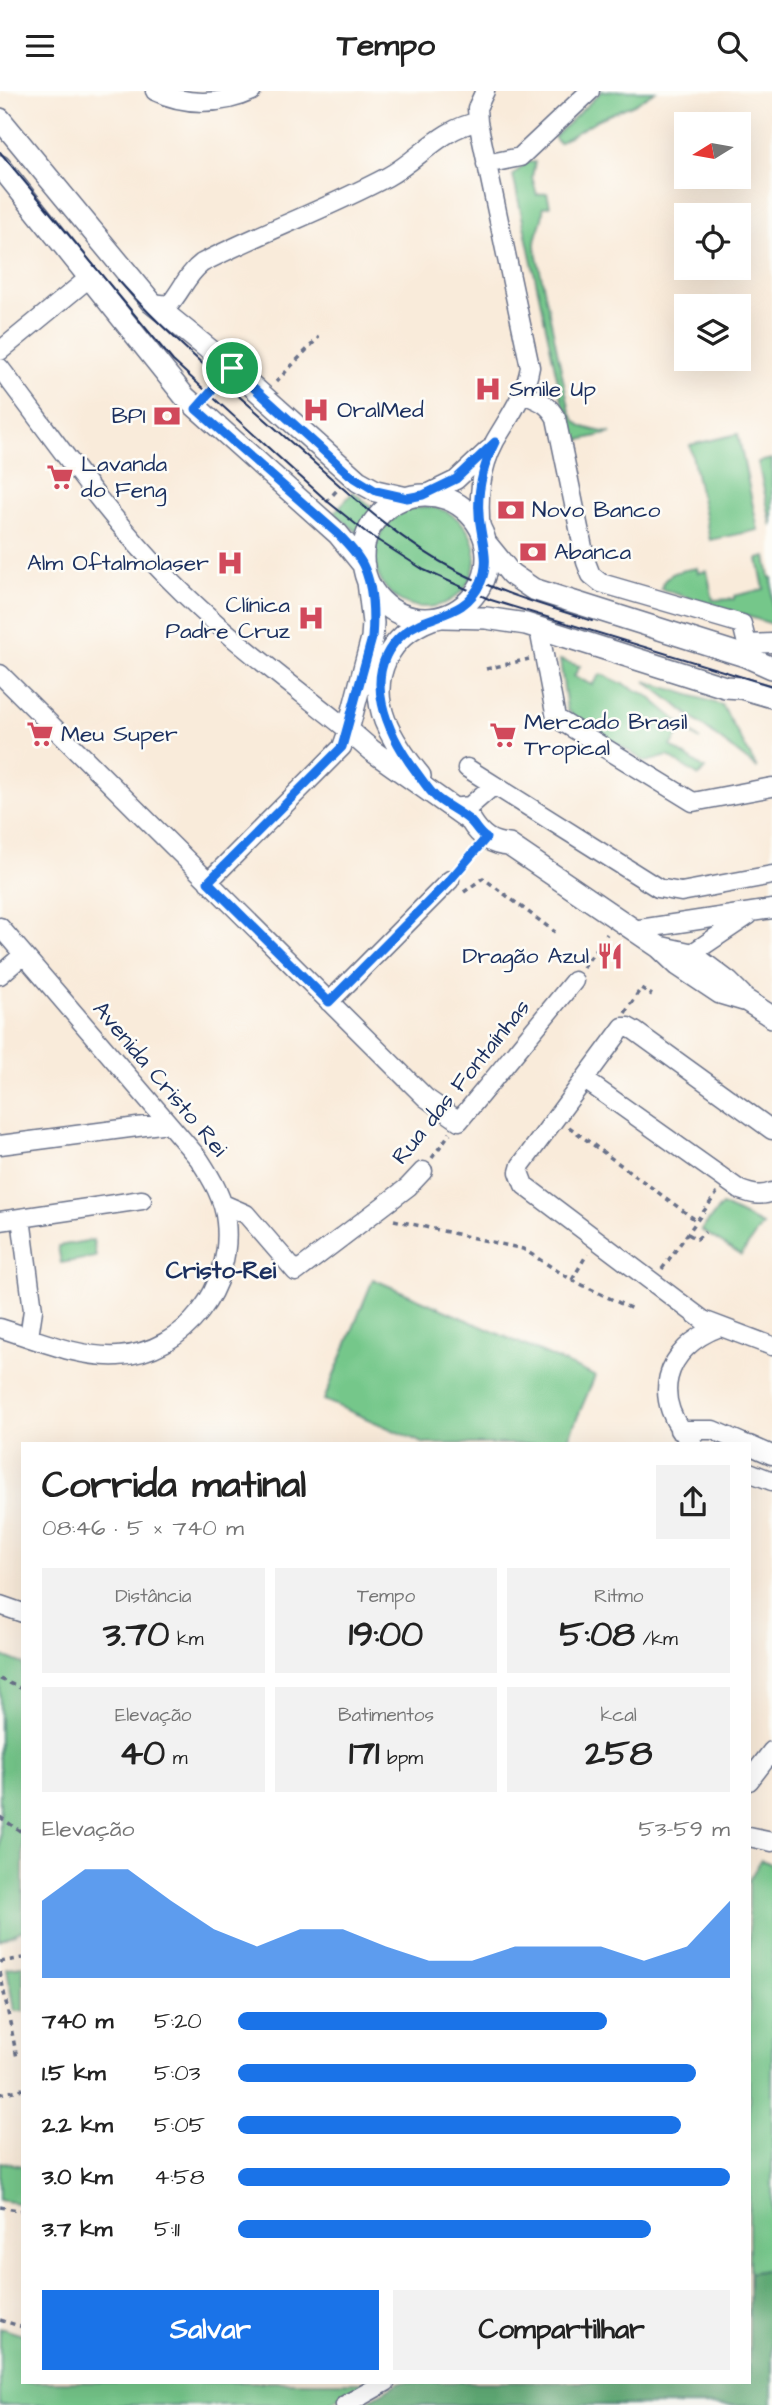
<!DOCTYPE html>
<html lang="pt">
<meta charset="utf-8">
<style>
body{margin:0;font-family:"Architects Daughter",sans-serif;background:#f2f2f2;color:#222;height:100vh;display:flex;flex-direction:column;font-size:26px;white-space:nowrap}
*{box-sizing:border-box;margin:0}
p{font-size:23px;color:#767676}
.icon{flex:none;width:38px;height:38px;fill:none;stroke:currentColor;stroke-width:2;stroke-linecap:round;stroke-linejoin:round}
.map{position:relative;flex:1;overflow:hidden}
.panel{position:absolute;left:21px;top:1351px;width:730px;height:942px;display:flex;flex-direction:column;background:#fff;border-radius:0px;box-shadow:0 7px 28px #0002}
.panel>*{flex:none}
.needle{width:46px;rotate:259deg}
.buttons{position:absolute;left:674px;top:21px;display:grid;gap:14px}
.buttons a{display:grid;place-items:center;width:77px;height:77px;border-radius:0px;background:#fff;box-shadow:0 7px 28px #0002;font-size:35px}
.pin{position:absolute;display:grid;place-items:center;width:60px;height:60px;color:#fff;margin:-30px;border:4px solid #fff;border-radius:50%;box-shadow:0 2px 7px #0007}
.round{display:grid;place-items:center;flex:none;width:74px;height:74px;border-radius:0px;background:#f2f2f2}
.overview{display:flex;align-items:center;justify-content:space-between;height:119px;padding:0 21px}
h1{font-size:38px;font-weight:700;line-height:52px}
.figures{display:grid;grid-template-columns:repeat(3,1fr);gap:10px;height:119px;padding:7px 21px}
.figures div{display:grid;align-content:center;border-radius:0px;background:#f2f2f2;text-align:center}
.figures b{font-size:35px;font-weight:700}
.figures small{font-size:19px;font-weight:400}
.figures p{font-size:19px}
.chart{height:196px;padding:14px 21px}
.chart p{display:flex;justify-content:space-between}
.chart svg{width:100%;height:126px;margin-top:7px;fill:#1a73e8;opacity:.7}
.button{display:flex;gap:14px;margin-top:auto;padding:14px 21px}
.button a{flex:1;height:80px;border-radius:0px;background:#1a73e8;color:#fff;font-size:28px;font-weight:700;line-height:80px;text-align:center}
.button a+a{background:#f2f2f2;color:#222}
ul{padding:0 21px;list-style:none;font-size:23px}
li{display:grid;grid-template-columns:112px 84px 1fr;align-items:center;height:52px}
li i{height:18px;border-radius:9px;background:#1a73e8}
header{display:flex;justify-content:space-between;align-items:center;height:91px;padding:0 21px;background:#fff;font-size:32px;font-weight:700}
.map>svg:first-child{display:block}
.green{fill:#75c78a;stroke:#487b74;stroke-width:2}
.forest{fill:#60ac76;stroke:#3e6e6a;stroke-width:2}
.lines{fill:none;stroke-linecap:round;stroke-linejoin:round}
.minor-casing{stroke:#697189;stroke-width:21}
.major-casing{stroke:#697189;stroke-width:24}
.path{stroke:#697189;stroke-width:3.5;stroke-dasharray:5 5;stroke-linecap:butt}
.minor{stroke:#fff;stroke-width:18}
.major{stroke:#fff;stroke-width:21}
.tram{stroke:#1b2f5e;stroke-width:2}
.route-casing{stroke:#fff;stroke-width:14}
.route{stroke:#1a73e8;stroke-width:9}
.labels{text-anchor:middle;dominant-baseline:central;stroke-width:5;stroke-linejoin:round;paint-order:stroke}
.poi-label{font-size:23px;fill:#1b2f5e;stroke:#fdfcf7;text-anchor:start}
.street-label{font-size:23px;fill:#1b2f5e;stroke:#fdfcf7}
.neighbourhood-label{font-size:24px;font-weight:bold;fill:#1b2f5e;stroke:#fdfcf7}
</style>
<header><svg class="icon" aria-label="menu" viewBox="0 0 24 24"><path d="M4 6h16M4 12h16M4 18h16"/></svg>Tempo<svg class="icon" aria-label="search" viewBox="0 0 24 24"><circle cx="10" cy="10" r="6"/><path d="M15 15l6 6"/></svg></header>
<div class="map">
<svg width="772" height="2314" viewBox="0 0 772 2314">
<rect width="100%" height="100%" fill="#fdfcf7"/>
<filter id="ink" filterUnits="userSpaceOnUse"><feTurbulence type="fractalNoise" baseFrequency=".0143" numOctaves="2"/><feDisplacementMap in="SourceGraphic" scale="14" xChannelSelector="R" yChannelSelector="G"/><feConvolveMatrix kernelMatrix="1 2 1 2 8 2 1 2 1" color-interpolation-filters="sRGB"/></filter>
<filter id="wash" filterUnits="userSpaceOnUse"><feTurbulence type="fractalNoise" baseFrequency=".00686" numOctaves="4" result="noise"/><feDisplacementMap in="SourceGraphic" scale="28" xChannelSelector="R" yChannelSelector="G"/><feGaussianBlur stdDeviation="1.57" result="paint"/><feColorMatrix in="noise" values="0 0 0 0 0 0 0 0 0 0 0 0 0 0 0 0 0 1.4 0 .05"/><feComposite in="paint" operator="in"/></filter>
<g filter="url(#wash)">
<rect width="100%" height="100%" fill="#f9ebda"/>
<!-- green -->
<path class="green" d="M602,0H655L634,13L597,29L559,52L554,46Z
M527,71H535L532,86L537,104L547,102L550,115L543,116C545,131 534,141 535,155L570,321C577,339 594,339 611,342L571,351L513,84Z
M738,343L758,439L710,449L690,354Z
M772,368V436L758,371Z
M353,401L373,417L357,441L334,422Z
M375 466a50 50 0 1 1 100 0a50 50 0 1 1-100 0Z
M766,466L770,487H772V533L661,498C666,480 681,480 697,477L698,482L707,480L713,509L734,508V505L764,498L758,468Z
M560,569L580,575L574,585L592,594L601,583L647,604L700,649L683,637L671,655L705,678L699,685L668,665L646,671L571,623L567,618Z
M645,590L722,614L757,677Z
M722,1114L762,1134L741,1164L701,1139Z
M93,1149L96,1166L61,1172L58,1155Z
M373,1188L595,1285L566,1353H425L324,1309Z
M0,1564L23,1573V1839L0,1850Z
M761,1769L772,1773V2178L749,2182V1789Z
M23,1875V1920H14L7,1877Z
M0,2071L23,2075V2113L0,2109Z
M0,2237L23,2244V2291H370L328,2314H0Z"/>
<!-- forest -->
<path class="forest" d="M772,2178V2314H360L400,2291H749V2182Z"/>
</g>
<g filter="url(#ink)">
<g class="lines">
<!-- minor casing -->
<g class="minor-casing">
<path id="minor" d="M155,0C185,15 222,14 252,0
M486,73L520,66L590,0
M152,212L169,214C181,201 187,183 202,172C262,141 327,118 387,86C419,69 441,37 478,31
M0,260L89,187
M0,277C54,348 106,424 169,488C224,544 287,590 348,639L342,656L208,791
M523,303C538,309 548,312 556,327L586,471L591,484L601,492L742,533L747,553L745,565
M423,405L456,389L488,359
M481,442C478,409 479,380 495,350C509,326 525,305 530,276L478,31L477,17L485,0
M539,538L556,627L693,711L772,696
M747,553L772,552
M0,583L426,1007L459,1030L574,890
M467,677L658,797L681,801L772,784
M451,717L470,715L494,694
M0,836L199,1068C212,1088 224,1108 226,1131C233,1196 186,1261 118,1265C78,1267 38,1249 0,1237
M633,839L772,818
M681,865L691,863L749,824
M0,884L23,864
M329,911L450,789
M585,989L740,1099C751,1103 761,1106 772,1101
M772,1039L635,940L628,936H623L521,1074L519,1081L524,1094L703,1229L772,1255
M0,1054L168,1032
M223,1113L246,1123L296,1181L408,1096L423,1080
M21,1127L33,1219L29,1246
M0,1130L142,1109
M679,1339H713L745,1353
M693,1353C649,1310 663,1257 720,1236
M749,1354L772,1364
M749,1381L772,1390
M0,1514L23,1522
M749,1690L772,1660
M749,1746L772,1751
M345,2314L386,2291"/>
</g>
<!-- major casing -->
<g class="major-casing">
<path id="major" d="M0,28L152,212L232,277L358,390L376,400L407,407
M0,75L185,306L338,443L364,475
M363 466a62 62 0 1 1 124 0a62 62 0 1 1-124 0Z
M485,451L511,483L533,498L745,565L772,577
M368,491L373,532L372,547L348,639L371,659L471,730C480,745 491,753 509,754L659,856L678,874L720,902L747,910L772,926
M444,526L486,527L526,533L725,596L741,597L772,606
M420,685C406,668 393,650 385,630C368,585 389,544 432,528
M659,856L691,863L728,891L741,904"/>
</g>
<!-- path -->
<path class="path" d="M276,291L319,246
M210,302L221,290
M326,411L340,396
M486,578L529,568
M461,777L474,761
M464,801L483,787L555,841
M583,877L607,843
M625,922L641,897L652,904
M569,1036L697,1130
M432,1067L450,1042
M394,1129L523,1158L572,1189L632,1218
M688,1143L697,1148L705,1141
M662,1178L717,1102
M572,1189L587,1163
M0,1588L23,1598
M0,1726L23,1742
M0,1871L23,1867
M0,1881L17,1967
M0,2003L23,1998
M0,2116L23,2120
M0,2229L23,2236"/>
<!-- minor -->
<use href="#minor" class="minor"/>
<!-- major -->
<use href="#major" class="major"/>
<!-- tram -->
<path class="tram" d="M0,61L173,270L327,410L368,443L424,479L491,509L772,595
M118,189C169,246 228,295 285,346C340,394 392,446 457,480C500,502 546,515 592,530"/>
</g>
</g>
<g class="lines" filter="url(#ink)">
<!-- route casing -->
<g class="route-casing">
<path id="route" d="M232,277L350,384L376,400L407,407L423,404L456,388L495,351C481,379 475,409 481,439C484,458 489,472 481,491C464,529 430,520 403,543C358,582 388,644 417,682C423,690 429,700 437,707C447,715 458,720 468,728C475,733 477,741 486,747L450,789L329,911L208,791L342,656L372,547C374,524 373,494 363,474C357,462 347,452 338,443L196,318Z"/>
</g>
<!-- route -->
<use href="#route" class="route"/>
</g>
<!-- icons -->
<defs>
<g id="hospital-bare" transform="scale(2.1)"><path d="M-5-5h3v3.5h4V-5h3V5h-3V1.5h-4V5h-3Z" fill="#d1495b" stroke="#fdfcf7" stroke-width="2.5" paint-order="stroke"/></g>
<g id="bank-bare" transform="scale(2.1)"><path d="M-6-4H6V4H-6ZM0-2.3a2.3 2.3 0 1 0 0 4.6a2.3 2.3 0 1 0 0-4.6Z" fill="#d1495b" stroke="#fdfcf7" stroke-width="2.5" paint-order="stroke"/></g>
<g id="supermarket-bare" transform="scale(2.1)"><path d="M-6-5.5h2.5l.6 2H6L4.5 2H-2.5L-4.4-4H-6ZM-1.5 3.2a1.3 1.3 0 1 0 .1 0ZM3 3.2a1.3 1.3 0 1 0 .1 0Z" fill="#d1495b" stroke="#fdfcf7" stroke-width="2.5" paint-order="stroke"/></g>
<g id="restaurant-bare" transform="scale(2.1)"><path d="M-5-6h1v4h1v-4h1v4h1v-4h1v5L-1.5 .5V6h-2V.5L-5-1ZM5-6V6H3V1.5H1.5Q1.5-4 5-6Z" fill="#d1495b" stroke="#fdfcf7" stroke-width="2.5" paint-order="stroke"/></g>
</defs>
<g fill-rule="evenodd">
<use href="#hospital-bare" x="488" y="298"/>
<use href="#hospital-bare" x="316" y="319"/>
<use href="#bank-bare" x="167" y="325"/>
<use href="#supermarket-bare" x="60" y="386"/>
<use href="#bank-bare" x="511" y="419"/>
<use href="#bank-bare" x="533" y="461"/>
<use href="#hospital-bare" x="230" y="472"/>
<use href="#hospital-bare" x="311" y="527"/>
<use href="#supermarket-bare" x="40" y="643"/>
<use href="#supermarket-bare" x="503" y="644"/>
<use href="#restaurant-bare" x="610" y="865"/>
</g>
<g class="labels">
<!-- poi labels -->
<g class="poi-label">
<text x="509" y="298">Smile Up</text>
<text x="337" y="319">OralMed</text>
<text x="146" y="325" text-anchor="end">BPI</text>
<text x="81" y="373">Lavanda<tspan x="81" dy="26">do Feng</tspan></text>
<text x="532" y="419">Novo Banco</text>
<text x="554" y="461">Abanca</text>
<text x="209" y="472" text-anchor="end">Alm Oftalmolaser</text>
<text x="290" y="514" text-anchor="end">Clínica<tspan x="290" dy="26">Padre Cruz</tspan></text>
<text x="524" y="631">Mercado Brasil<tspan x="524" dy="26">Tropical</tspan></text>
<text x="61" y="643">Meu Super</text>
<text x="589" y="865" text-anchor="end">Dragão Azul</text>
</g>
<!-- street labels -->
<g class="street-label">
<text transform="translate(160 988) rotate(50)">Avenida Cristo Rei</text>
<text transform="translate(461 991) rotate(-51)">Rua das Fontaínhas</text>
</g>
<!-- neighbourhood labels -->
<g class="neighbourhood-label">
<text x="221" y="1180">Cristo-Rei</text>
</g>
</g>
</svg>
<div class="buttons">
<a><svg class="needle" viewBox="-14 -14 28 28"><path d="M0-13l5 13h-10z" fill="#e53935"/><path d="M0 13l5-13h-10z" fill="#767676"/></svg></a>
<a><svg class="icon" aria-label="locate" viewBox="0 0 24 24"><circle cx="12" cy="12" r="6"/><path d="M12 2v4M12 18v4M2 12h4M18 12h4"/></svg></a>
<a><svg class="icon" aria-label="layers" viewBox="0 0 24 24"><path d="M12 4l9 5-9 5-9-5zM3 14l9 5 9-5"/></svg></a>
</div>
<div class="pin" style="left:232px;top:277px;background:#1e9e55"><svg class="icon" aria-label="arrive" viewBox="0 0 24 24"><path d="M6 21V4h12l-3 4 3 4H6"/></svg></div>
<section class="panel">
<div class="overview"><div><h1>Corrida matinal</h1><p>08:46 · 5 × 740 m</p></div><a class="round"><svg class="icon" aria-label="share" viewBox="0 0 24 24"><path d="M12 15V3M7 8l5-5 5 5M5 13v7h14v-7"/></svg></a></div>
<div class="figures">
<div><p>Distância</p><b>3.70<small> km</small></b></div>
<div><p>Tempo</p><b>19:00</b></div>
<div><p>Ritmo</p><b>5:08<small> /km</small></b></div>
</div>
<div class="figures">
<div><p>Elevação</p><b>40<small> m</small></b></div>
<div><p>Batimentos</p><b>171<small> bpm</small></b></div>
<div><p>kcal</p><b>258</b></div>
</div>
<div class="chart"><p><span>Elevação</span>53–59 m</p>
<svg viewBox="0 0 160 44" preserveAspectRatio="none"><path d="M0 44V17L10 6L20 6L30 17L40 27L50 33L60 27L70 27L80 33L90 38L100 38L110 33L120 33L130 33L140 38L150 33L160 17V44z"/></svg>
</div>
<ul>
<li><b>740 m</b>5:20<i style="width:75%"></i></li>
<li><b>1.5 km</b>5:03<i style="width:93%"></i></li>
<li><b>2.2 km</b>5:05<i style="width:90%"></i></li>
<li><b>3.0 km</b>4:58<i style="width:100%"></i></li>
<li><b>3.7 km</b>5:11<i style="width:84%"></i></li>
</ul>
<div class="button"><a>Salvar</a><a>Compartilhar</a></div>
</section>
</div>
